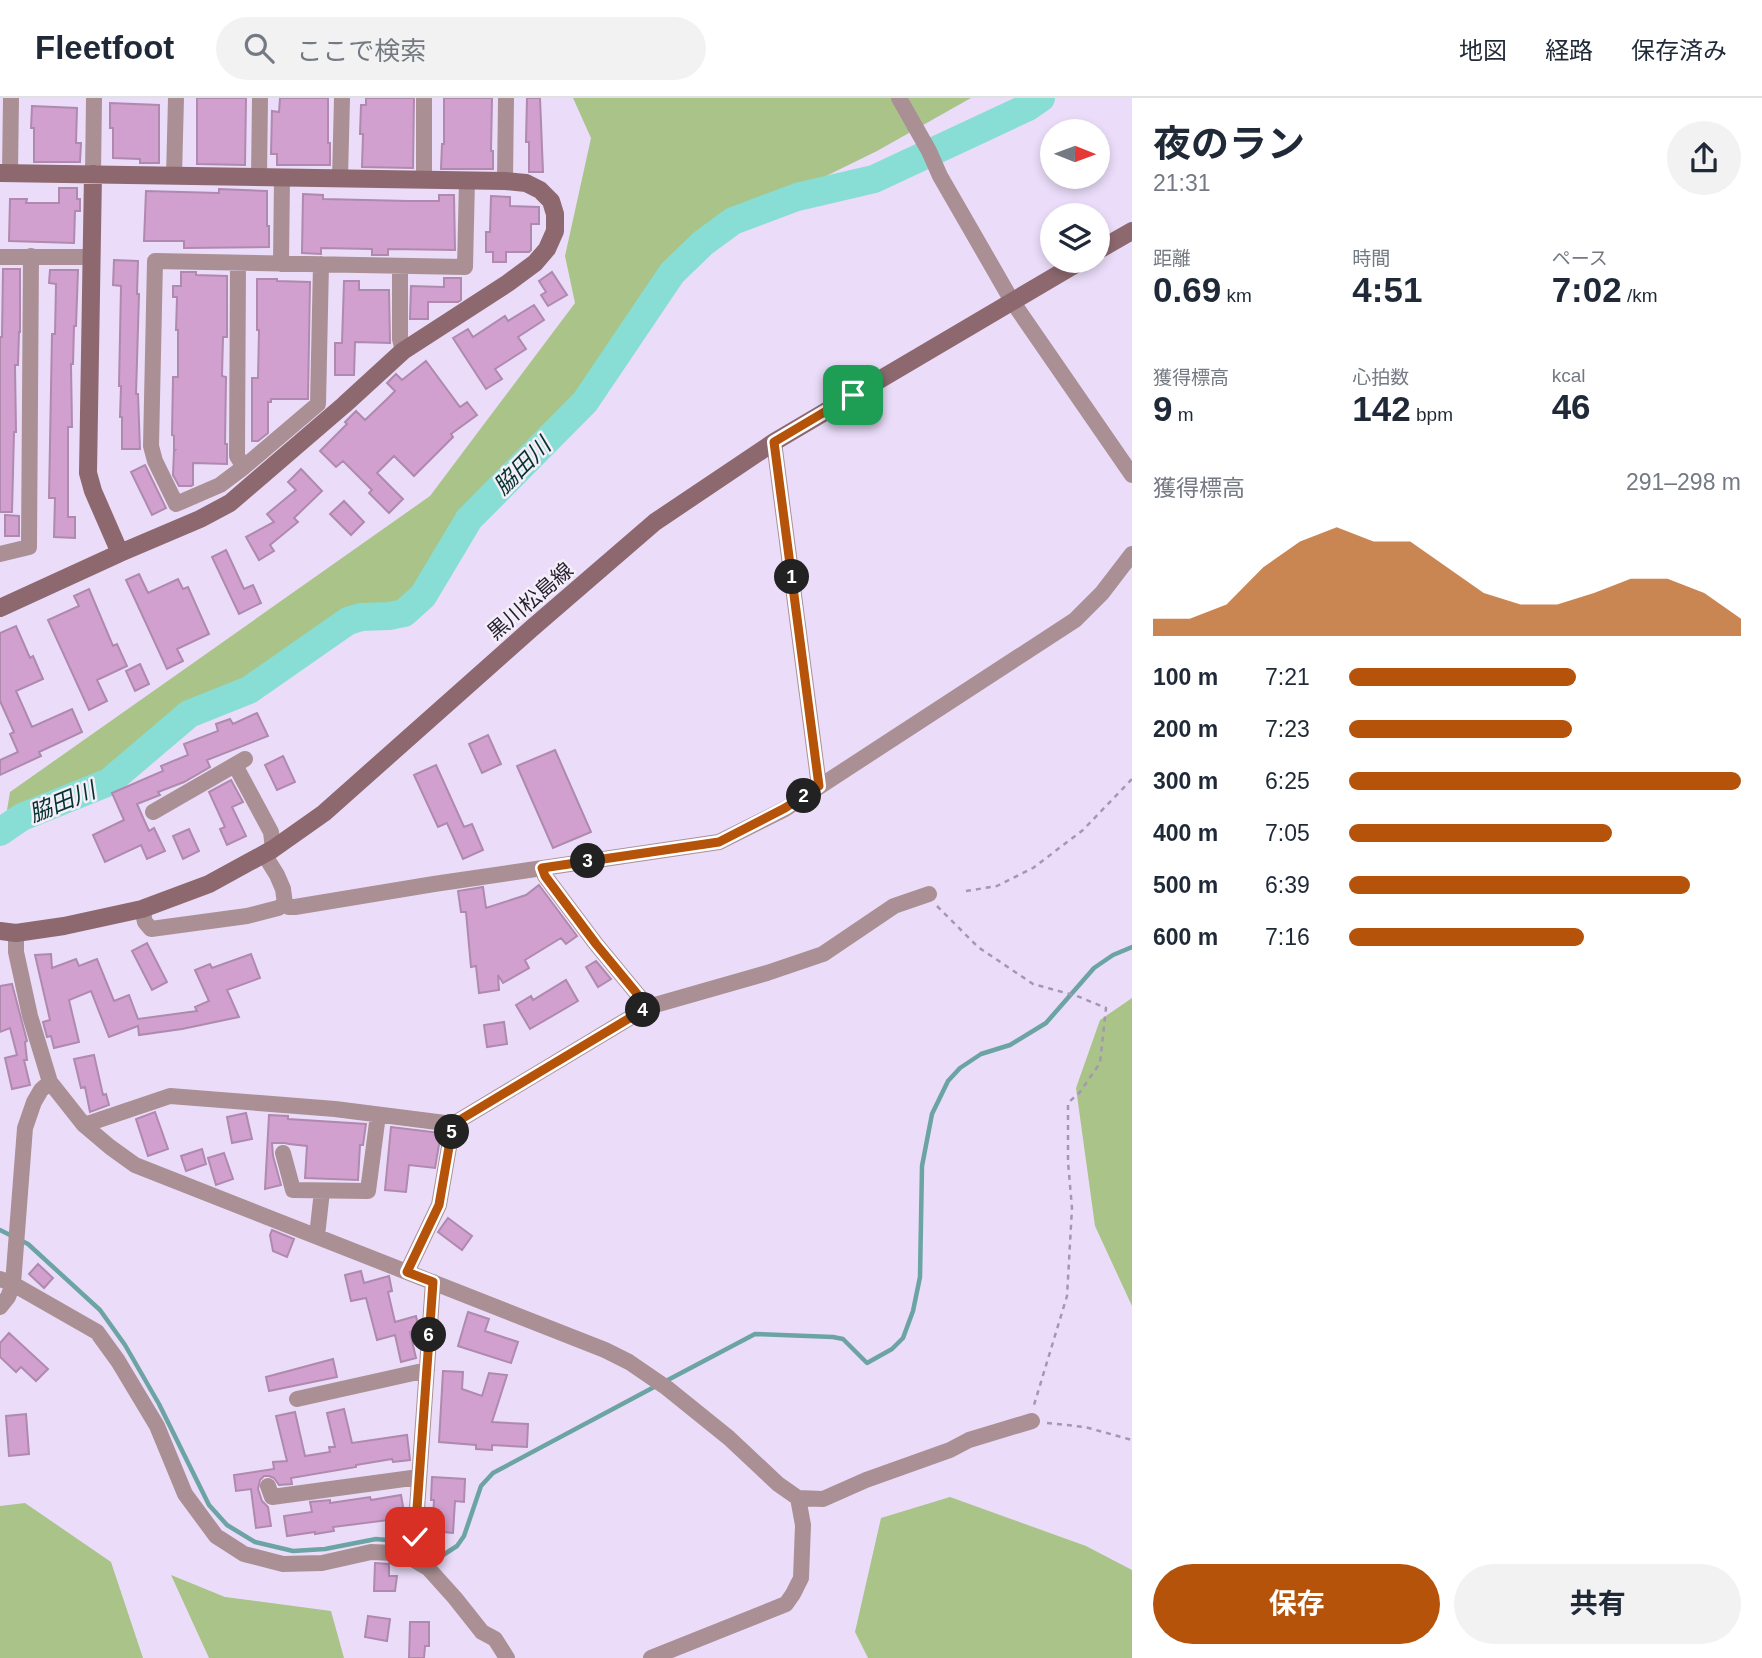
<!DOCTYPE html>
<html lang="ja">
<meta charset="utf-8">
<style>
body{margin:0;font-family:Helvetica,"Noto Sans JP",sans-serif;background:#f2f2f3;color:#1f2937;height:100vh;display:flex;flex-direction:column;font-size:26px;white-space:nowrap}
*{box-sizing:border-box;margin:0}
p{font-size:23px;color:#747a83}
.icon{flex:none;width:38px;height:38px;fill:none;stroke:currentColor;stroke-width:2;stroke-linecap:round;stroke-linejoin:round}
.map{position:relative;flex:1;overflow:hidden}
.details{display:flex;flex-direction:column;background:#fff;width:630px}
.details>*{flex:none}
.needle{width:46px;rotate:91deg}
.tools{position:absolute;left:1040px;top:21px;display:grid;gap:14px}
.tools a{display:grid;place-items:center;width:70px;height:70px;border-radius:50%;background:#fff;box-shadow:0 4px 10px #0003;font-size:35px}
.pin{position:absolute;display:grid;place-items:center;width:60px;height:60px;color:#fff;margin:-30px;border-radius:14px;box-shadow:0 4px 10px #0006}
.km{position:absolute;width:35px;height:35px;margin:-18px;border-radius:50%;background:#222;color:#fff;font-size:19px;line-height:35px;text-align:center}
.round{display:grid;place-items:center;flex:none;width:74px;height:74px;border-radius:37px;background:#f2f2f3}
.overview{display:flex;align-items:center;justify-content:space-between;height:119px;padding:0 21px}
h1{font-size:38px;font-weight:700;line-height:52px}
.figures{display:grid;grid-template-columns:repeat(3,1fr);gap:10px;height:119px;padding:7px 21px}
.figures div{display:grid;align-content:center}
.figures b{font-size:35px;font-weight:700}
.figures small{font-size:19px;font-weight:400}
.figures p{font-size:19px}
.chart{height:196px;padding:14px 21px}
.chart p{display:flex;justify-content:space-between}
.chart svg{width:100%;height:126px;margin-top:7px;fill:#b45309;opacity:.7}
.cta{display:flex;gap:14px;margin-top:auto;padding:14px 21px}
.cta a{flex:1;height:80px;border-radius:42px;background:#b45309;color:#fff;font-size:28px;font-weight:700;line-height:80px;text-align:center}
.cta a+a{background:#f2f2f3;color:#1f2937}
ul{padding:0 21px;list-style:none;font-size:23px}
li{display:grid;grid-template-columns:112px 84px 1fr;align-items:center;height:52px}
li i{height:18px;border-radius:9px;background:#b45309}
header{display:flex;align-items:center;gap:42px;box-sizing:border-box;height:98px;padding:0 35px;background:#fff;border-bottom:2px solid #e0e1e3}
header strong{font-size:33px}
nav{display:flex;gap:38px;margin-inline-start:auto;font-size:24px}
.search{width:490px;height:63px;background:#f2f2f3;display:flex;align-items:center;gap:18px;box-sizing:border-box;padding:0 24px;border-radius:38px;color:#747a83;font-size:26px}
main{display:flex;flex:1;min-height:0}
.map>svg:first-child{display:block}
.green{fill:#a9c388}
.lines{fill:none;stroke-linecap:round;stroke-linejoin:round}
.stream{stroke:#6ba4a3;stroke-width:4.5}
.river{stroke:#88ded5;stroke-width:28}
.building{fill:#d1a0cf;stroke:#af89ae;stroke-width:2}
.path{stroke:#a498b1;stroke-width:2.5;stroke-dasharray:5 5;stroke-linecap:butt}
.street{stroke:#aa9094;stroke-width:16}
.secondary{stroke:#8d696f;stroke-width:18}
.route-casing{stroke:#fff;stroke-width:14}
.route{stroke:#b45309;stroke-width:9}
.labels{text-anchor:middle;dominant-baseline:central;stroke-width:5;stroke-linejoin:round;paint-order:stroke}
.street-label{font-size:21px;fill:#261d2e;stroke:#f3eef8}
.water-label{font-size:23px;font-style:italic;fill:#07332f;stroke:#f3eef8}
</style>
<header>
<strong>Fleetfoot</strong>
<div class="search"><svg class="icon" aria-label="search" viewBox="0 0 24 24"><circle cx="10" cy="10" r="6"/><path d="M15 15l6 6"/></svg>ここで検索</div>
<nav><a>地図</a><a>経路</a><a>保存済み</a></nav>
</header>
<main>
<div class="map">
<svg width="1132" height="1560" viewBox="0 0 1132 1560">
<rect width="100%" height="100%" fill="#ebddfa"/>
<!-- green -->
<path class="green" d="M573,0H971L877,53L822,80L778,94L752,110L727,120L703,138L674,164L581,300L465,419L407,509L352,516L108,680L7,712L10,694L430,398L575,205L565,158L591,40Z
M1132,900V1208L1095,1128L1076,990L1100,922Z
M950,1399L1086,1448L1132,1472V1560H868L855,1534L881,1420Z
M25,1405L111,1464L143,1560H0V1408Z
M171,1477L225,1499L331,1513L344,1560H209Z"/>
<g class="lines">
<!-- stream -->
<path class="stream" d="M0,1132L28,1146L100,1212L125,1247L159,1306L209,1407L227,1427L255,1444L293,1453L325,1451L376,1441L409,1444
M664,1284L755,1236L833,1239L843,1241L867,1265L892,1251L903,1240L913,1213L920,1179L922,1068L932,1016L948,983L960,970L981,956L1010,947L1046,925L1094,870L1113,857L1132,849
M418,1446L440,1459L457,1448L464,1438L481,1388L493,1375L656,1288"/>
<!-- river -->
<path class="river" d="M0,734L22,719L109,684L189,616L249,592L348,523L361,519L389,518L404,515L423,498L469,421L585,304L672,175L703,145L733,123L797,99L874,81L1028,9L1041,0"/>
</g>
<!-- building -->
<path class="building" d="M197,0H246L245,67L197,66Z
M280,0H328V45H330V67H277V56H271L272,13L279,14Z
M366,0H414L413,70L362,69L363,36H360L361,7H366Z
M444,0H492L491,53H493V71H441L442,46H444Z
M527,0H540L543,74H529V44H526Z
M110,5L159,7V65H140V61L113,60V30H110Z
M32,8L77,10L76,45H81L80,64H34V30H31Z
M59,90H77V101H80V113H75L74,145L9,143L10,101H27L26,105H59Z
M219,91L267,93V128H269V149L184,150V143H144L146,93L219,95Z
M303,96L323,97V101L409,103H439V97H454L455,152L388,151V157H372V151L321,150V156L302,155Z
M491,98L510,99V108L539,109V126H531V152L529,154H506V164H493V154H486V134H490Z
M114,162L138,163L137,196H139L136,296H138L140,351H122V319H120L121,288H119L121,188L113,187Z
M3,171H20V234H19L18,267H15L16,334H14L12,414H0V239H2Z
M50,172H78L76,228H74L73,266H71L72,329H68V419H75V440L54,439L55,400H49L52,236H55L56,186L49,185Z
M181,174H196V177L227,178V239H223L222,278L226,279L225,346H227V366L193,365V387L191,388H179L173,377L174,353L175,352H174V338L172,337L173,279H178V232H176L177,199H173V188H181Z
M552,174L567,197L548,208L541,197L546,194L539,183Z
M444,180H461V202L458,204H428V221H410L411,188L444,189Z
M257,181H277V183L310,184L308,301H271V304H268V335L258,343H252V280H258L259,232H257Z
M344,183H359V192H389L390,245L355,244L354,277H335V245H342Z
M534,207L544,222L518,239L526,251L495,271L502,281L486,291L453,240L468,231L473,239L505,218L508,223Z
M426,263L460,309L467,304L477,317L451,336L453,339L414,378L394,358L377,375L403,401L389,415L369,395L372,392L343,363L336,369L320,353L347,326L345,324L356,313L365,322L386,302L395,293L387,285L396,276L402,282Z
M145,367L166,410L152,417L131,374Z
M301,371L322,393L294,420L298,424L270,447L274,453L259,462L246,439L274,424L267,416L296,392L288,384Z
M344,403L364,424L351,437L330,416Z
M5,417L19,418V438H5Z
M226,452L244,491L253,487L261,505L239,516L212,459Z
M139,476L148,495L178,481L183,491L188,489L209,536L177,551L183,563L167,571L126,482Z
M89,491L113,548L117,546L127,568L97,582L107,603L89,612L48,522L79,508L74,498Z
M16,528L30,560L33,558L43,581L16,593L32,629L72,611L82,634L39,654L41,658L0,677V662L18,654L10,636L14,634L0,603V535Z
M140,566L149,586L135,593L126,573Z
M257,615L268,638L207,662L210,669L184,684L158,694L160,697L137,706L149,733L154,730L165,753L147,761L141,747L105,764L93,737L124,722L112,695L163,673L161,668L188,657L184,646L218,633L216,626L230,621L233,626Z
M488,637L501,666L482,675L469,646Z
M555,652L591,734L553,750L517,668Z
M283,658L295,684L277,692L265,667Z
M436,667L464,729L472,726L483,752L463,761L447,725L438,729L414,677Z
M231,682L243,704L232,709L246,738L227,747L220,731L225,729L209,694Z
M189,731L199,753L183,761L173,738Z
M539,787L577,838L566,846L561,840L525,862L529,870L503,885L498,877L499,892L479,895L476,868L471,869L466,814H461L458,793L483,789L486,810L526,797Z
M147,845L167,884L152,892L132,853Z
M51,856L52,870L76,861L79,868L97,861L114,903L129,897L138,921L197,913L195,909L209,903L195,872L210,866L212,870L251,856L260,880L227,892L239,919L182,931L139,937L138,928L109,939L91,893L69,902L79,944L54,950L51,938L47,939L43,924L50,922L35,857Z
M596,863L611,881L598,889L586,869Z
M566,882L578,903L530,931L516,907L531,898L533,902Z
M12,886L27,943L25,944L27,962H24L30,987L12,991L5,960L17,957L10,930L0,934V888Z
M504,924L507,946L487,949L484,927Z
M94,957L103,997L106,996L109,1007L90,1014L85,989L81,990L74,961Z
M155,1014L168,1051L148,1058L136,1021Z
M246,1015L252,1041L232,1045L227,1019Z
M269,1017L288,1018V1021L366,1026L363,1047H360L358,1082L305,1080L307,1048L289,1046L285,1045H272L273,1058L281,1087L265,1091Z
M391,1029L441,1035L435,1070L409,1067L406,1094L385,1092Z
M202,1051L206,1066L186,1073L181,1058Z
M224,1055L233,1081L216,1087L208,1060Z
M448,1120L472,1138L462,1152L438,1134Z
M272,1132L294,1141L287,1159L273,1153L270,1137Z
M38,1166L53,1180L44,1190L29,1176Z
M361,1173L364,1185L389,1178L392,1193L388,1194L395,1224L416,1218L419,1232L410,1234L416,1260L401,1264L395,1237L377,1242L366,1200L351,1203L345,1177Z
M468,1214L489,1221L485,1233L518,1244L511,1265L458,1248Z
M9,1235L48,1271L36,1283L21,1269L16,1274L0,1259V1245Z
M333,1261L337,1279L269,1293L266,1279Z
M443,1273L463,1274L462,1291L482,1298L489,1275L507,1277L492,1324L528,1326L527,1349L492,1347V1352L476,1351V1347L439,1344Z
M344,1311L352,1345L407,1337L410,1362L393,1364L392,1361L356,1367V1369L291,1380L292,1386L279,1387L274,1380L269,1378H264L260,1382L258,1391L262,1403L268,1409L271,1428L256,1430L251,1391L236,1393L234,1377L274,1371L273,1364L287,1363L276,1318L295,1314L305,1358L330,1354L329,1349H335L327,1315Z
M26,1316L29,1356L9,1358L6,1318Z
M432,1379L465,1381L464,1404L455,1403L453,1435L432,1433L434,1402H431Z
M401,1397L405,1420L333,1429L334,1433L315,1436V1434L287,1438L284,1418L312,1414L310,1404L330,1402V1405L370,1399L371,1402Z
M375,1465L389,1466V1478H397L395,1493H374Z
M368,1518L390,1521L387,1543L365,1539Z
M410,1524H429V1548H425L424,1560H409Z"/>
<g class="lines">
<!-- path -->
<path class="path" d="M966,793L997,788L1033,770L1083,732L1132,681
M937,808L978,849L1033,886L1077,898L1106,910L1100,965L1080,994L1068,1005V1064L1072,1110L1067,1198L1034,1307
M1047,1325L1085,1329L1132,1342"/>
<!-- street -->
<path class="street" d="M899,0L929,53L940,78L1012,203L1132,377
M10,75L11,0
M93,76L94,0
M174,78L176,0
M259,79L260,0
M340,80L342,0
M424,82V0
M505,83L506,0
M0,159H91
M238,165L237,358L244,369L220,387L176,406L155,363L151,348L155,163L465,169L467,82
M281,166L282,79
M400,168V241L403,253
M774,344L819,688
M244,369L318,306L321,166
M0,456L29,449L31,158
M235,667L271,734L273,751
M153,714L245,661
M264,756L277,777L283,791L285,806
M542,770L545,778L596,846L648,909L767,875L823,856L894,808L929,796
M142,811L145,824L151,831L247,818L278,810L285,806L289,809H295L434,786L719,744L785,711L1075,522L1102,495L1132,456
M16,835V854L30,918L50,984L84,1027L110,1049L135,1067L605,1252L629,1264L667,1290L729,1340L778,1386L798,1400L823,1401L866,1382L950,1352L969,1342L1032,1323
M84,1027L170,998L335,1011L453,1026L648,909
M283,1055L293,1092L368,1093L378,1017
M317,1138L322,1093
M407,1174L439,1107L453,1026
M0,1181L13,1186L97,1234L118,1263L157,1328L185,1396L216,1438L244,1456L283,1466L322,1465L371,1454L394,1455L411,1460L428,1470L455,1500L482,1534L495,1541L507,1560
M0,1209L8,1199L13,1186L25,1030L34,1004L41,992L50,984
M297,1301L427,1272
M268,1388L272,1399L419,1379
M411,1460L415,1439L433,1184
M651,1560L786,1506L793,1496L801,1480L803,1427L798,1400"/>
<!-- secondary -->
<path class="secondary" d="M0,75L505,83L526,85L540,92L551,103L555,116V133L547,151L535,165L508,185L403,253L344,307L230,405L200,421L120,455L0,510
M93,76L88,375L93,393L120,455
M1097,153L1132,133
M0,833L16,835L64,828L142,811L209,786L273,751L324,715L531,531L655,424L774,344L1081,163"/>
</g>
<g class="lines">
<!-- route casing -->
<g class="route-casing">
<path id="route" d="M415,1439L433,1184L407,1174L439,1107L453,1026L648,909L596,846L545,778L542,770L719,744L785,710L819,688L774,344L853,297"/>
</g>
<!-- route -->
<use href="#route" class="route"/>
</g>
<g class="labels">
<!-- street labels -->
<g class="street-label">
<text transform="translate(530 503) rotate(-41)">黒川松島線</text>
</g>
<!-- water labels -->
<g class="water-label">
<text transform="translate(522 368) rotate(-45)">脇田川</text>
<text transform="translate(62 704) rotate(-22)">脇田川</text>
</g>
</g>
</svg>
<div class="tools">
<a><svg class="needle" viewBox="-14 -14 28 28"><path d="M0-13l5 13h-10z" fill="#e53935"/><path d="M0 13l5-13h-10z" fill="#747a83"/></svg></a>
<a><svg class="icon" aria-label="layers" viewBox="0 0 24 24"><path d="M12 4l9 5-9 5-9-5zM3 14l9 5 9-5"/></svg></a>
</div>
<div class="pin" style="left:853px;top:297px;background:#1e9e55"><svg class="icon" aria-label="arrive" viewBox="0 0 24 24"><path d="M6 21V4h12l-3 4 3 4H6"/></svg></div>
<div class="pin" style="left:415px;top:1439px;background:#d93025"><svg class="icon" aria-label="check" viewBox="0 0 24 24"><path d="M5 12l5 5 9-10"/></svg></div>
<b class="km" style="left:792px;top:479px">1</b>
<b class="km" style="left:804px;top:698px">2</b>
<b class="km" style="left:588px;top:763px">3</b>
<b class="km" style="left:643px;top:912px">4</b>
<b class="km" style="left:452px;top:1034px">5</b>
<b class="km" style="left:429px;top:1237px">6</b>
</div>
<section class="details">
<div class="overview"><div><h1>夜のラン</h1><p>21:31</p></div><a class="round"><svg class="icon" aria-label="share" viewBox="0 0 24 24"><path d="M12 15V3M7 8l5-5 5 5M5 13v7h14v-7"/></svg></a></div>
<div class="figures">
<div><p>距離</p><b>0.69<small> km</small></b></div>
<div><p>時間</p><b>4:51</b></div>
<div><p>ペース</p><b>7:02<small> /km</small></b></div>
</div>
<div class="figures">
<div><p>獲得標高</p><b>9<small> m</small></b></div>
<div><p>心拍数</p><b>142<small> bpm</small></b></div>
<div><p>kcal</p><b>46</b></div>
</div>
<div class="chart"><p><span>獲得標高</span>291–298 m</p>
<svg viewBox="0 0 160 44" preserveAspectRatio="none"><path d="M0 44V38L10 38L20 33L30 20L40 11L50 6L60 11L70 11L80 20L90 29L100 33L110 33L120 29L130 24L140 24L150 29L160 38V44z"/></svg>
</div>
<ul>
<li><b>100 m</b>7:21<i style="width:58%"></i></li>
<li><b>200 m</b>7:23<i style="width:57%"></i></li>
<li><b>300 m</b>6:25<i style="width:100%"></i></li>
<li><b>400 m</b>7:05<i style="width:67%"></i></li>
<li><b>500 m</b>6:39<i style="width:87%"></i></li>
<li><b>600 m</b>7:16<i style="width:60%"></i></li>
</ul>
<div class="cta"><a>保存</a><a>共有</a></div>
</section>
</main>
